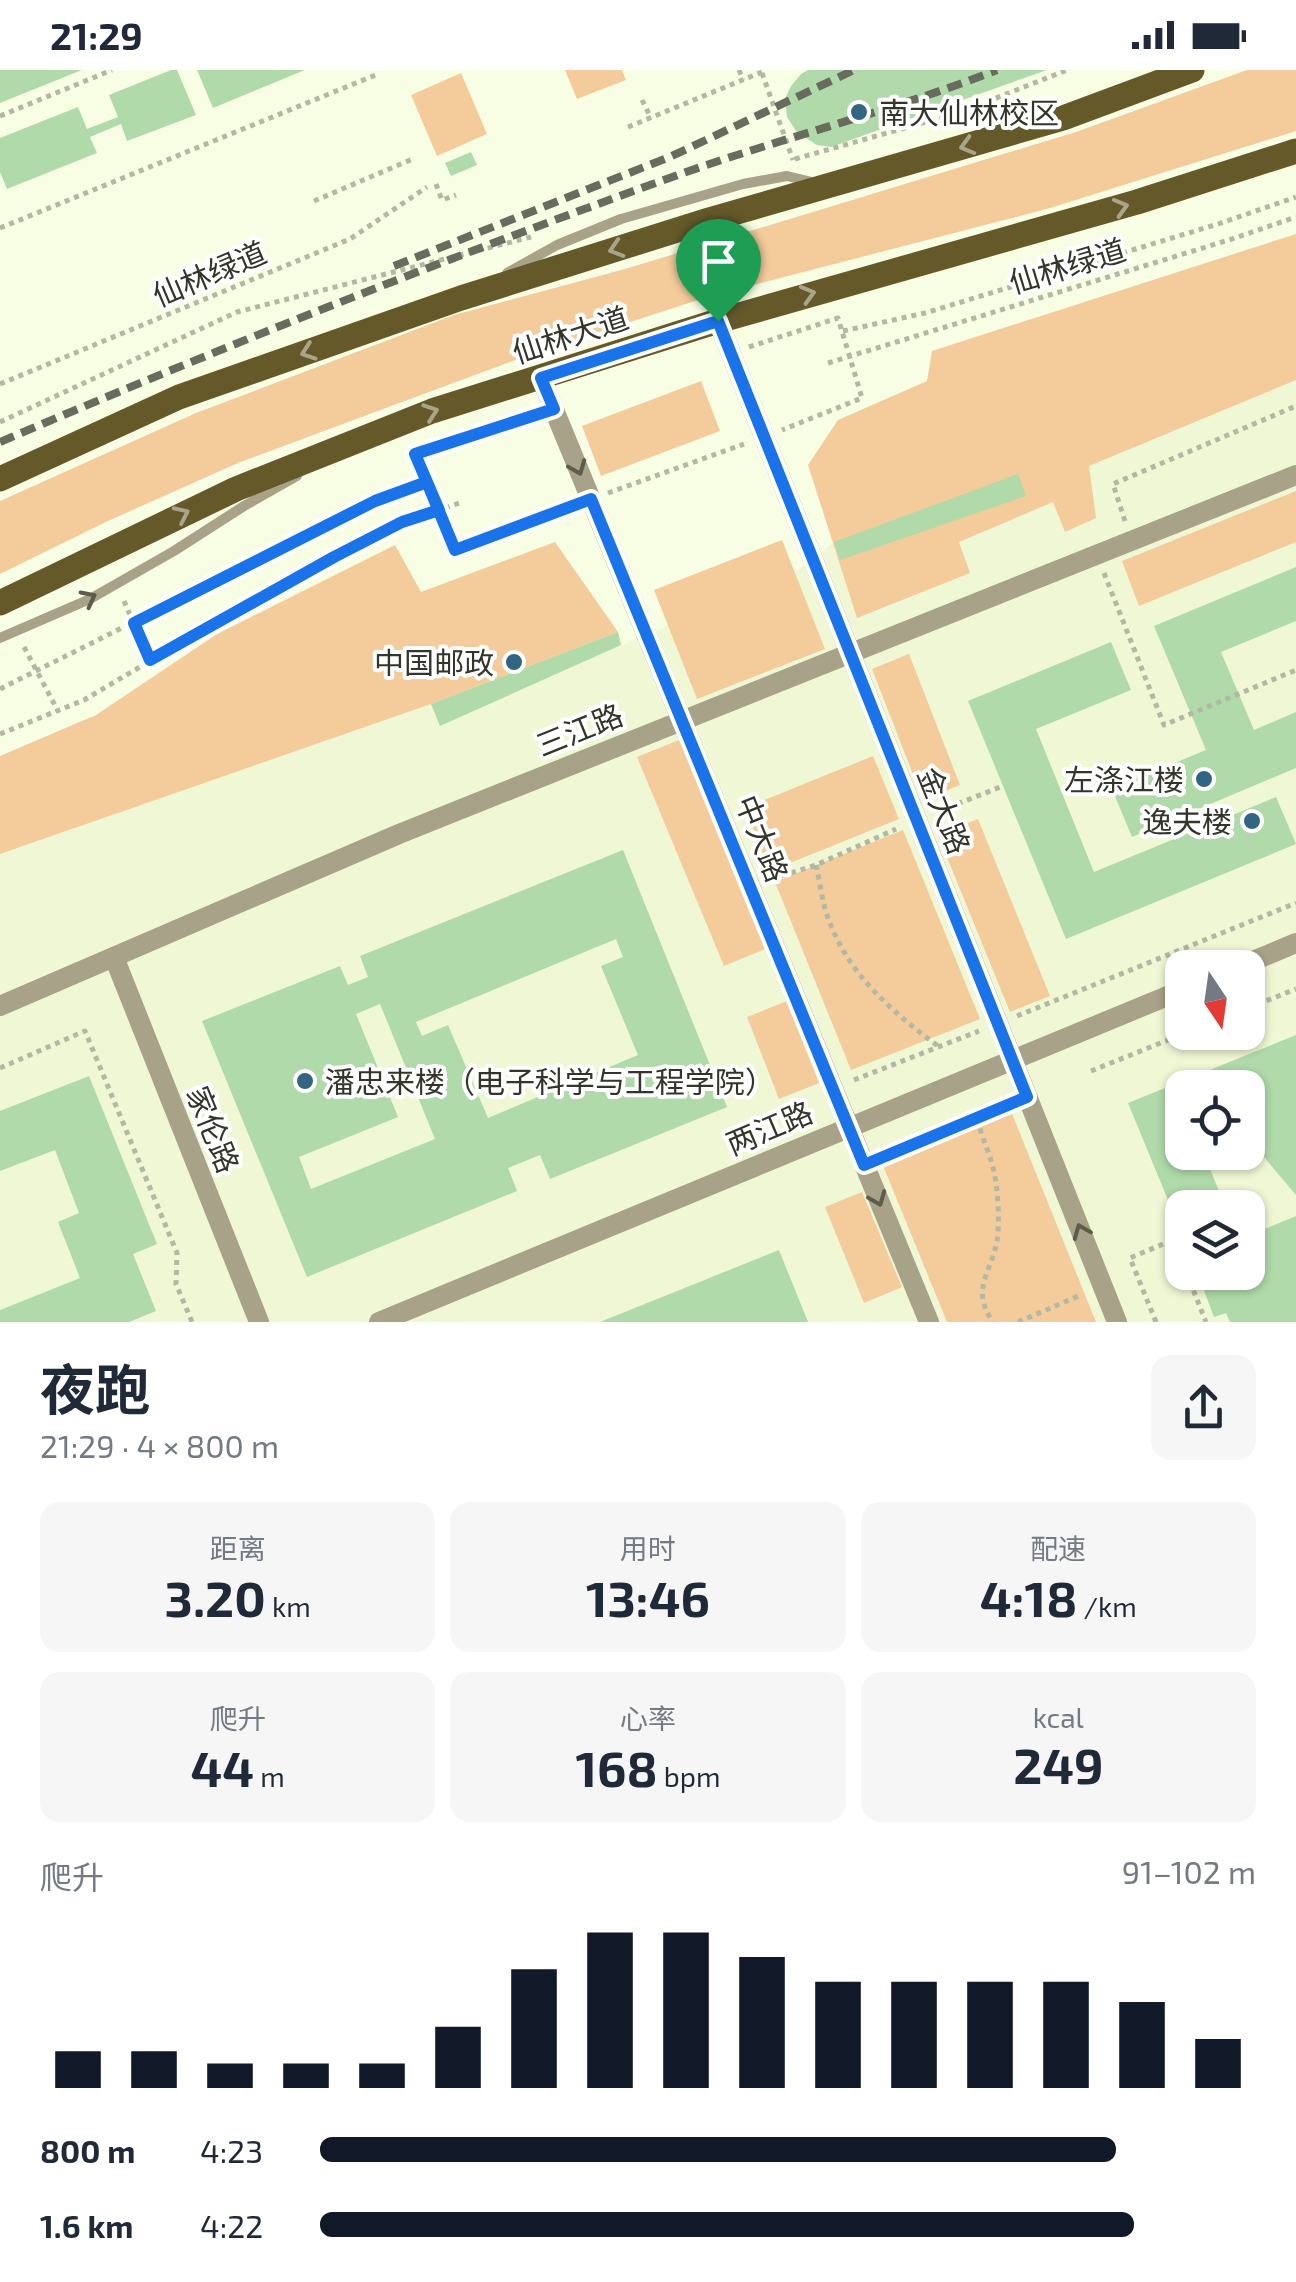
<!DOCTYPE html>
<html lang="zh">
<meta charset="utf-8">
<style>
body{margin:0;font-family:"Exo 2","Noto Sans SC",sans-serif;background:#f6f6f7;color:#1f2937;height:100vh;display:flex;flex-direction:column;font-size:38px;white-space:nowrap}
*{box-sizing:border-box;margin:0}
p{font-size:32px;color:#747a83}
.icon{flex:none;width:55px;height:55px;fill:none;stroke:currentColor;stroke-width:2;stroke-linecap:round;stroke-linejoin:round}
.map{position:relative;height:1252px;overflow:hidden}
.drawer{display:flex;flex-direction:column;background:#fff;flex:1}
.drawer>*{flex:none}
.needle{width:65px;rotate:167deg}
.controls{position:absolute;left:1165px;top:880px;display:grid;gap:20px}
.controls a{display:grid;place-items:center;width:100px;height:100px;border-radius:20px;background:#fff;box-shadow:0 2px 8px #0004;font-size:50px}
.pin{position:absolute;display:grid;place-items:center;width:85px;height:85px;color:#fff;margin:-102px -42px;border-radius:50% 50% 50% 0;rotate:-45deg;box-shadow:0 0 10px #0007}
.pin .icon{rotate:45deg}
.round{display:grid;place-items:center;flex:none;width:105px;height:105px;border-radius:20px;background:#f6f6f7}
.overview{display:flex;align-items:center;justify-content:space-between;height:170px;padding:0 40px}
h1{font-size:55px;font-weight:700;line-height:75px}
.figures{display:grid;grid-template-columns:repeat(3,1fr);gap:15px;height:170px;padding:10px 40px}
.figures div{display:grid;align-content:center;border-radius:20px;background:#f6f6f7;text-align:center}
.figures b{font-size:50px;font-weight:700}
.figures small{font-size:28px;font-weight:400}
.figures p{font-size:28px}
.chart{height:280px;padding:20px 40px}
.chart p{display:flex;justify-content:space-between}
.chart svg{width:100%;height:180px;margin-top:10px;stroke:#111827;stroke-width:6}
ul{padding:0 40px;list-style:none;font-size:32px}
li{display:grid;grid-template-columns:160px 120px 1fr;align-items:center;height:75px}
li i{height:25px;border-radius:12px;background:#111827}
.status{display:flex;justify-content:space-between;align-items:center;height:70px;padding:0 50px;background:#fff;direction:ltr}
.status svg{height:28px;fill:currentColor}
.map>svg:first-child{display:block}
.built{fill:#eff7d5;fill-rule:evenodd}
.green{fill:#f4cb9b}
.building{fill:#b0daaa;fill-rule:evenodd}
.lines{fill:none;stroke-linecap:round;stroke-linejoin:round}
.path{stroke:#b3b8a4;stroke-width:5;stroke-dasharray:5 5;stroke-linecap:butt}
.service{stroke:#a8a289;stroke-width:10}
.minor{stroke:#a8a289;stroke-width:20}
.primary{stroke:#65592a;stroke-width:25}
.rail{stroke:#686b5d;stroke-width:8;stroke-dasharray:15 8;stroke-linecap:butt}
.oneway{stroke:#aaa48a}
.oneway2{stroke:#5c5b4c}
.route-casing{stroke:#fff;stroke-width:20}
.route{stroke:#1a73e8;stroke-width:12}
.poi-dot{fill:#326582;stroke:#fff;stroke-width:4}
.labels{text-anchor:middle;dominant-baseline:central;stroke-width:8;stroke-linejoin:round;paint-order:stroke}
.poi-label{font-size:30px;fill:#33352b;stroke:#fff;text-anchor:end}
.street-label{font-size:30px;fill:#33352b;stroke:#fff}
</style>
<div class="status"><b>21:29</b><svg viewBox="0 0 49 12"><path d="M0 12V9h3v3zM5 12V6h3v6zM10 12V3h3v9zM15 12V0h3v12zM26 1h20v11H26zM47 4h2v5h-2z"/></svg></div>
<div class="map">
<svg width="1296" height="1252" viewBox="0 0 1296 1252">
<rect width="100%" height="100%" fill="#f8fee4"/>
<!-- built -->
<path class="built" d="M1296,291V1252H0V784L431,634L618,562L622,575L795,502L834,472ZM1182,898H1248V962H1182ZM1182,1018H1248V1082H1182ZM1182,1138H1248V1202H1182Z"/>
<!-- green -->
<path class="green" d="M565,0H622L626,10L577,29Z
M1247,0H1296V61L1047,139L707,227L529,285L238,393L108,451L0,504V431L196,343L454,245L625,199L1076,62Z
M461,3L487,64L437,86L411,25Z
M1296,164V310L1089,396L1096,448L1065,462L1053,432L959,472L970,503L857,548L808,395L838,350L927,311L932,281Z
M701,311L720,361L601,406L582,356Z
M1296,421V472L1139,536L1122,491Z
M782,470L825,579L697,629L654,520Z
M555,472L618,562L431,634L0,784V686L96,645L217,564L395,475L421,522Z
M909,584L960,715L923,730L872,599Z
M679,670L765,879L724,896L637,687Z
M873,686L899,749L770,801L745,738Z
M978,749L1050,926L1010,942L938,765Z
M903,760L980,949L851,1000L775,812Z
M787,931L819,1013L779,1029L747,947Z
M1011,1041L1096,1252H947L882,1093Z
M862,1122L902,1217L864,1233L825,1137Z"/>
<!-- building -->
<path class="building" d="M0,0H82L0,33Z
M171,0H177L196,45L127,71L121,54L90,67L97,83L7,119L0,102V68L78,37L87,59L118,47L109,25Z
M197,0H305L213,38Z
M808,0H1047L831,77L817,75L804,67L796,61L787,47L785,29L791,16L801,4Z
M471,82L477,95L451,106L445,93Z
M1018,404L1026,426L840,490L834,472Z
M1296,497V551L1221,582L1254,660L1296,642V698L1132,767L1112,719L1206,680L1154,556Z
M618,562L621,575L440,656L431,634Z
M1111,572L1131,620L1036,659L1094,802L1276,727L1296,774L1066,869L968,631Z
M623,780L727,1037L550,1109L540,1085L508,1098L517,1121L307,1207L202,951L340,896L348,915L368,907L360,886ZM616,869L623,887L601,896L638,985L488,1048L448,955L422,966L416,952ZM380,934L435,1069L311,1119L299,1087L398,1047L356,944Z
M1296,965V1125L1248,1068V1018H1182V1082H1203L1226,1138H1182V1164L1128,1033Z
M89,1006L157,1174L133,1184L156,1241L129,1252H0V1240L80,1208L58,1152L79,1143L55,1080L0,1101V1041Z
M1296,1146V1252H1230L1226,1243L1214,1247L1197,1202H1248V1166Z
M779,1180L808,1252H600Z"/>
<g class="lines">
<!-- path -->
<path class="path" d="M739,0L743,10
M762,3L793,90
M642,30L651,48
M0,46L112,0
M628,57L762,2
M795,89L958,43L1067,0
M436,114L442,130L456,125
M314,131L415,88
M0,158L378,4
M843,261L925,243L1218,154L1296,127
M749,277L838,248L862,328L782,360
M828,293L1232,169L1296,147
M0,314L350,169L427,117
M532,346L415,384L455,479L570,437
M0,352L237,242L531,167
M608,423L744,374
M1125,451L1113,414L1296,336
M1104,503L1164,655L1296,600
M124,531L149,589
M24,577L58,641
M0,619L375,431L427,412
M0,664L84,630L238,539L334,487L403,453L462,432
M939,741L1003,716
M816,795C820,812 822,832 828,848C848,904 891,941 938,976
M772,809L816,795L896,759
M1248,938L1296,919
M1017,946L1296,833
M0,998L85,961L177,1183L176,1214L192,1252
M1091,1001L1188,962
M854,1010L979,961
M978,1049C980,1064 988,1079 992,1094C998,1113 1000,1151 997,1171C991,1203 970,1220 993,1252
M883,1088L1006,1037
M1173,1170L1182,1193
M1186,1202L1206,1252
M1018,1252L1081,1225
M1156,1252L1130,1188L1182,1166"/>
<!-- service -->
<path class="service" d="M507,203L557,175L621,149L743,114L787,106L812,112
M0,568L90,529L174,481L244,436L297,406"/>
<!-- minor -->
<path class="minor" d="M718,251L1117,1252
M541,308L929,1252
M114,887L259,1252
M1236,898L1296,873
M0,936L399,764L1296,405
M379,1252L1182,920"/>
<!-- primary -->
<path class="primary" d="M0,409L179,327L461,228L709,150L1063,48L1192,0
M0,533L236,419L432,341L718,251L1137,132L1296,81"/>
<!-- rail -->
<path class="rail" d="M394,196L672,86L854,0
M0,372C222,277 447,188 675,106C781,68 892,41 997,0"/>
</g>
<!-- one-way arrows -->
<defs><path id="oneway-chevron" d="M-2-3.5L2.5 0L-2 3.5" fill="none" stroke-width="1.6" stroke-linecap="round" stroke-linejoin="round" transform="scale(2.5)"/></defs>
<g class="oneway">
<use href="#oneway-chevron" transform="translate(967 76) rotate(164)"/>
<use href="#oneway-chevron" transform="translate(1121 137) rotate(-16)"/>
<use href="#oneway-chevron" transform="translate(616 179) rotate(163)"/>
<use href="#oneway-chevron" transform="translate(808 224) rotate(-16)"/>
<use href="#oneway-chevron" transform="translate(308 282) rotate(161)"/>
<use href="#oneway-chevron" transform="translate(431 342) rotate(-19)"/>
<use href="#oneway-chevron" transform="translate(182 444) rotate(-25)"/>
</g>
<g class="oneway2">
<use href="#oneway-chevron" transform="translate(578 398) rotate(68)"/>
<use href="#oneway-chevron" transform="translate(89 528) rotate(-27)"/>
<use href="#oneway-chevron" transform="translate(878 1129) rotate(68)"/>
<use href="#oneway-chevron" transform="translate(1081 1161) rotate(-112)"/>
</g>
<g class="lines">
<!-- route casing -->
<g class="route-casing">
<path id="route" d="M718,251L541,308L554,339L415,384L439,440L402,452L334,487L150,590L134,553L375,431L427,412L455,480L591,429L864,1095L1027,1027L718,251"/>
</g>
<!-- route -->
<use href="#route" class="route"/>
</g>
<!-- markers -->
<g class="poi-dot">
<circle cx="859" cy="42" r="10"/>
<circle cx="514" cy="592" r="10"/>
<circle cx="1204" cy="709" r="10"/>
<circle cx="1252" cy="751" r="10"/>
<circle cx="305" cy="1011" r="10"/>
</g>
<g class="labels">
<!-- poi labels -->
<g class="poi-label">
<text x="879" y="42" text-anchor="start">南大仙林校区</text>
<text x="494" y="592">中国邮政</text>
<text x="1184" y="709">左涤江楼</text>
<text x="1232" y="751">逸夫楼</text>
<text x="325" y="1011" text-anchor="start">潘忠来楼（电子科学与工程学院）</text>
</g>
<!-- street labels -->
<g class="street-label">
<text transform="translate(1067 195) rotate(-17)">仙林绿道</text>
<text transform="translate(209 203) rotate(-23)">仙林绿道</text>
<text transform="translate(570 264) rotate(-18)">仙林大道</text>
<text transform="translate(579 659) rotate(-22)">三江路</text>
<text transform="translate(945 740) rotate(68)">金大路</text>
<text transform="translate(763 768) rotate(68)">中大路</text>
<text transform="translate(769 1057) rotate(-23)">两江路</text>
<text transform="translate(214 1059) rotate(68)">家伦路</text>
</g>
</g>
</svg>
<div class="controls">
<a><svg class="needle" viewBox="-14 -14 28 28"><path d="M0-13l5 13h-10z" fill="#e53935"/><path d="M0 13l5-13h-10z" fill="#747a83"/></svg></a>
<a><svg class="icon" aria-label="locate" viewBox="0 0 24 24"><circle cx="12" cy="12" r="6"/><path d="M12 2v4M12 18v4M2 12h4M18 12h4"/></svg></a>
<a><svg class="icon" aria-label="layers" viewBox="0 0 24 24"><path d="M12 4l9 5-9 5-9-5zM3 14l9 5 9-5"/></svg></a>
</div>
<div class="pin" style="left:718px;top:251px;background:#1e9e55"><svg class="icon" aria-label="arrive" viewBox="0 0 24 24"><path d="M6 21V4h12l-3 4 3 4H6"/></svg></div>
</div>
<section class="drawer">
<div class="overview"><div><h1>夜跑</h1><p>21:29 · 4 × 800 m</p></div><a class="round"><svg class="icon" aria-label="share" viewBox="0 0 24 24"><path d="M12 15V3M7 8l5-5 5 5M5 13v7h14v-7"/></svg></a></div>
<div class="figures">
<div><p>距离</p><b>3.20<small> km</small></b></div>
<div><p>用时</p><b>13:46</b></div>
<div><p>配速</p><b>4:18<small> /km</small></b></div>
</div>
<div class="figures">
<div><p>爬升</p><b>44<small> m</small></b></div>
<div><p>心率</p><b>168<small> bpm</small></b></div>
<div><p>kcal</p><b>249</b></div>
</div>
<div class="chart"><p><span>爬升</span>91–102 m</p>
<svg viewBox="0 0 160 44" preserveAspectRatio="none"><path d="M5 44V35M15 44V35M25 44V38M35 44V38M45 44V38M55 44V29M65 44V15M75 44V6M85 44V6M95 44V12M105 44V18M115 44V18M125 44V18M135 44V18M145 44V23M155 44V32"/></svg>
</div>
<ul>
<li><b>800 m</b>4:23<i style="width:85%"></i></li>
<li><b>1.6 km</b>4:22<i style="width:87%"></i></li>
</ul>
</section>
